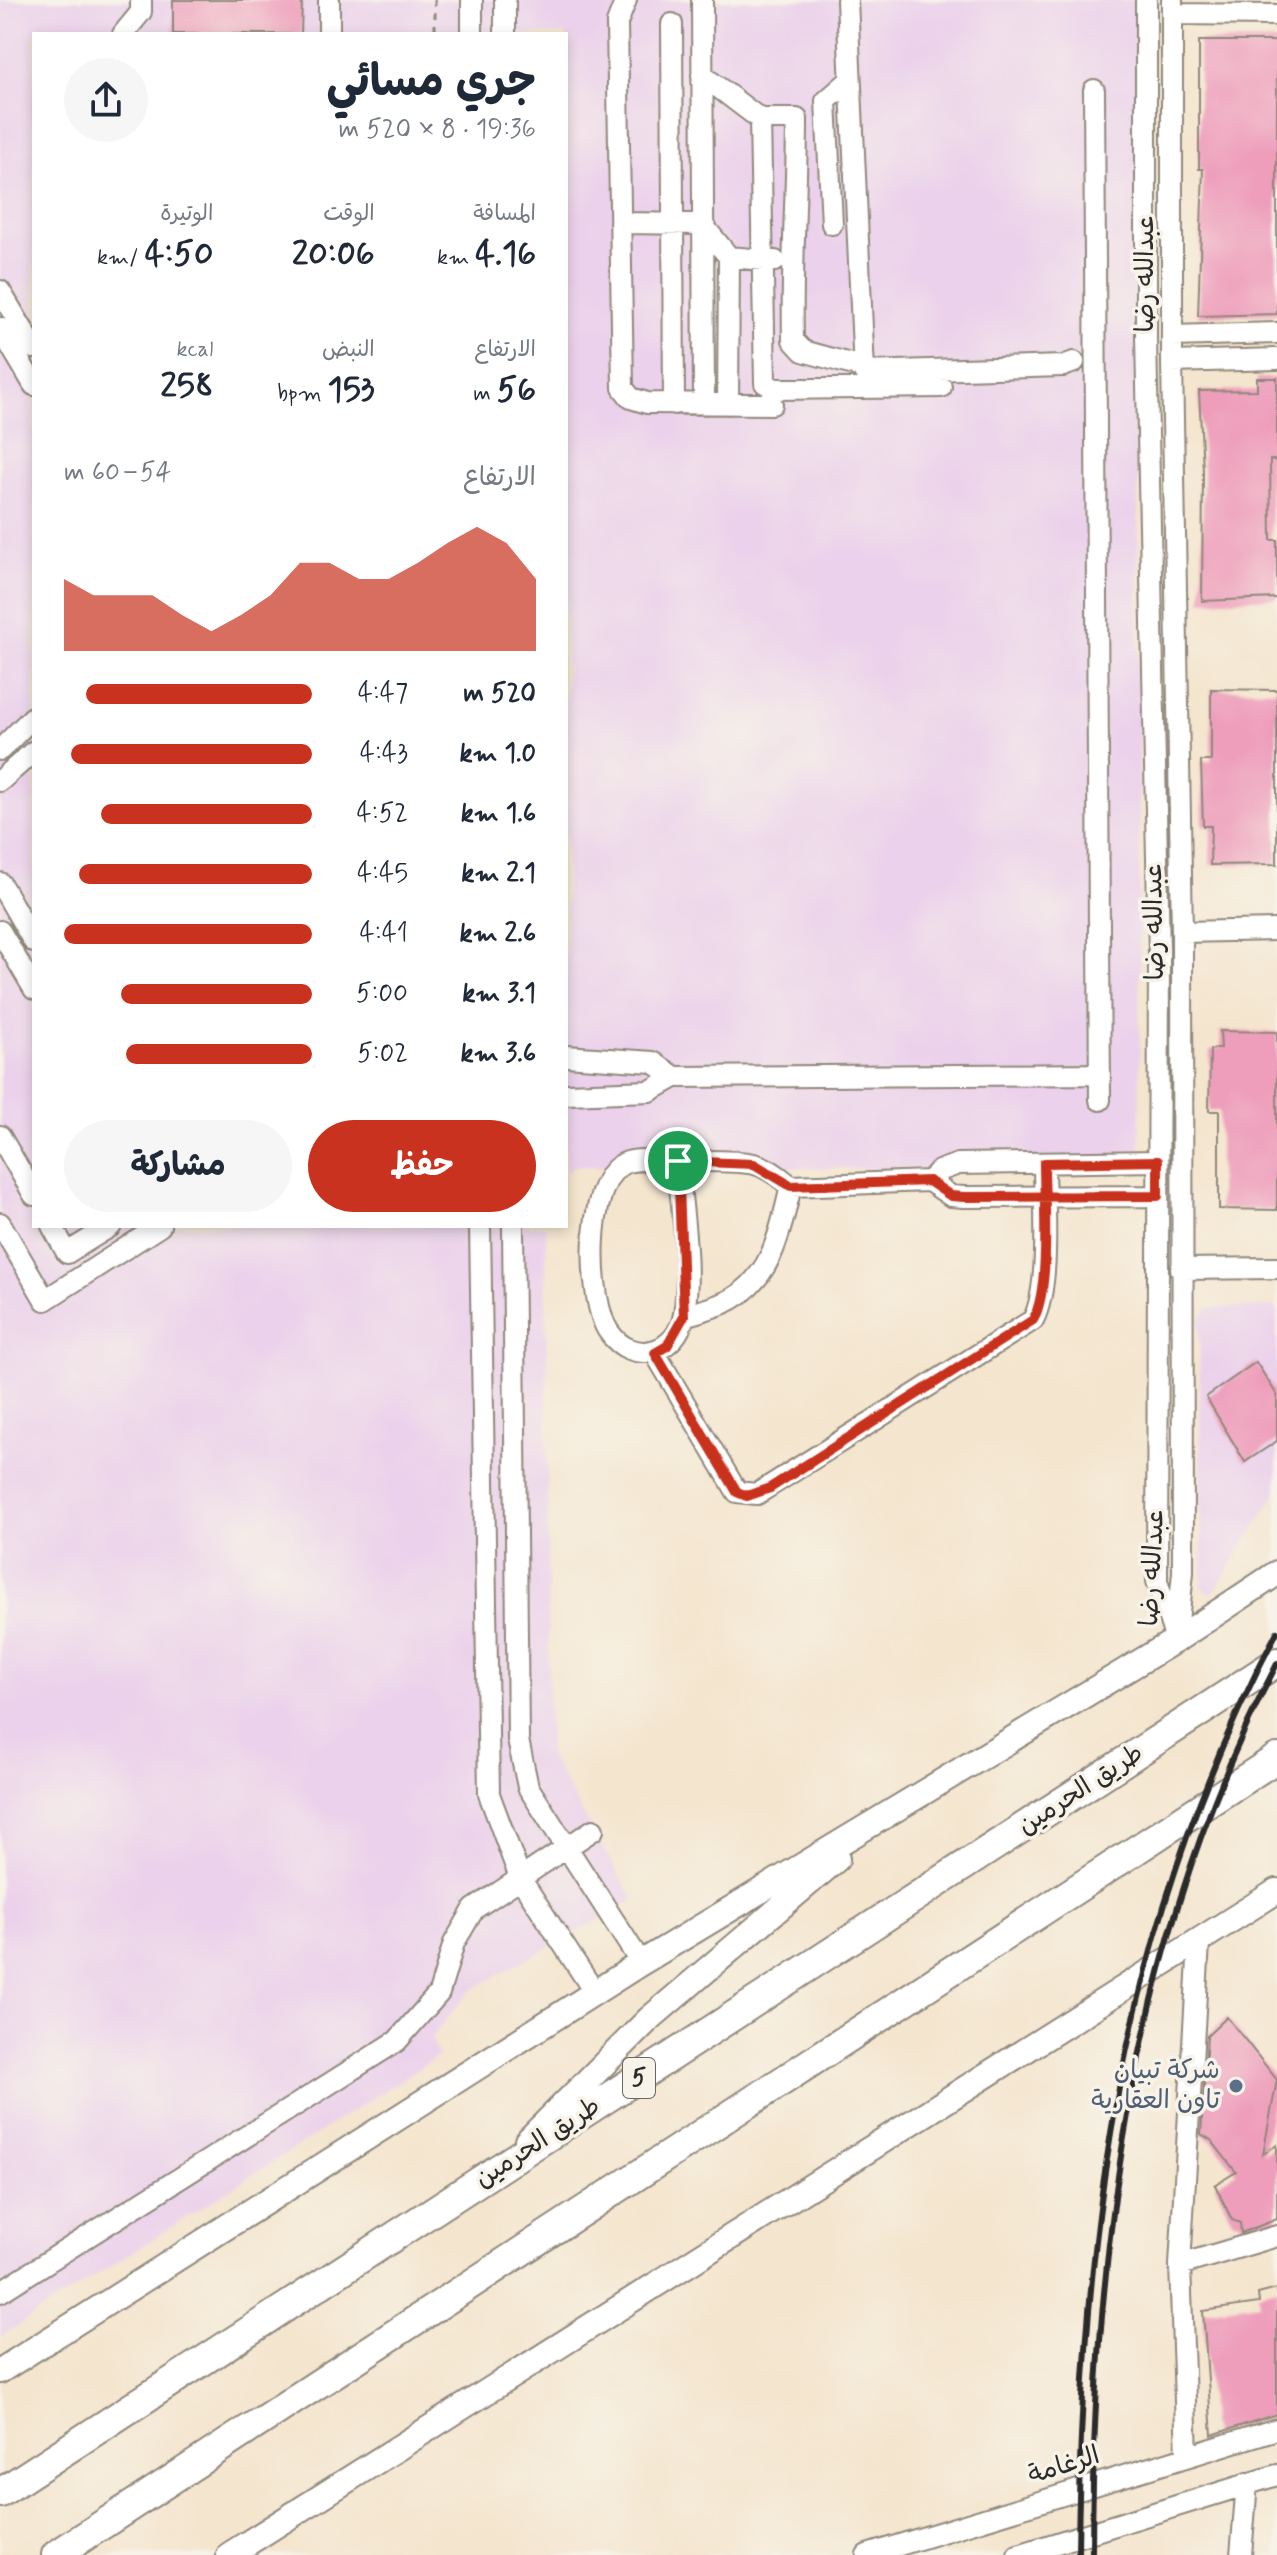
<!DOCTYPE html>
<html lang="ar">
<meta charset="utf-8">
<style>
body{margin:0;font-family:Mynerve,"Playpen Sans Arabic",sans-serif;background:#f6f6f7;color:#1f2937;direction:rtl;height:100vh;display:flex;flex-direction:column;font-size:30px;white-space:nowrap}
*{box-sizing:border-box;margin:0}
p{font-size:26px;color:#747a83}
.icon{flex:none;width:44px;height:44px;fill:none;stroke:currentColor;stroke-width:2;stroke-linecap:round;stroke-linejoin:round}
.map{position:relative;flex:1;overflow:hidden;direction:ltr}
.details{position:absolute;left:32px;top:32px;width:536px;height:1196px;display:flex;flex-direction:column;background:#fff;border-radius:0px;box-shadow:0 4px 12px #0003;direction:rtl}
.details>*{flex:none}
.pin{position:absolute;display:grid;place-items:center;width:68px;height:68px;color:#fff;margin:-34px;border:4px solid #fff;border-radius:50%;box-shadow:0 2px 8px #0007}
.round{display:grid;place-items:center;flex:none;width:84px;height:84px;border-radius:42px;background:#f6f6f7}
.summary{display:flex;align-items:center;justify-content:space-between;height:136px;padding:0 32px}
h1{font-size:44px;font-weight:700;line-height:60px}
.metrics{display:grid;grid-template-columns:repeat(3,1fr);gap:12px;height:136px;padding:8px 32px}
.metrics div{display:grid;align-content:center}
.metrics b{font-size:34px;font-weight:700}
.metrics small{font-size:22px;font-weight:400}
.metrics p{font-size:22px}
.chart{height:224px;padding:16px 32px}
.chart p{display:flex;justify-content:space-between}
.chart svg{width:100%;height:144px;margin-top:8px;fill:#c8321e;opacity:.7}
.primary-button{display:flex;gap:16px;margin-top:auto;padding:16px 32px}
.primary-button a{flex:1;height:92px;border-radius:48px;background:#c8321e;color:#fff;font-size:32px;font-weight:700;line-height:92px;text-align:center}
.primary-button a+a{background:#f6f6f7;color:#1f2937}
ul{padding:0 32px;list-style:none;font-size:26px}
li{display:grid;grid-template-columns:128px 96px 1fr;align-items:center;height:60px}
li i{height:20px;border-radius:10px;background:#c8321e}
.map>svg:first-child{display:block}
.built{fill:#ebd1eb}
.building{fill:#ee9ebb}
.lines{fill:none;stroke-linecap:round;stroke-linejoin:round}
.minor-casing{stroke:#90887c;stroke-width:24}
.major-casing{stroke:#90887c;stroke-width:28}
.highway-casing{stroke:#90887c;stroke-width:32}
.path{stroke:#90887c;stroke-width:3;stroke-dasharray:6 6;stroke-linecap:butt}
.minor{stroke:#fff;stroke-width:20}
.major{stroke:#fff;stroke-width:24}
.highway{stroke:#fff;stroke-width:28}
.rail{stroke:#2b2b2b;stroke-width:6}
.route-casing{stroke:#fff;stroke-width:16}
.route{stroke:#c8321e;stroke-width:10}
.service-dot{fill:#5c6f8a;stroke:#f7f3e8;stroke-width:3}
.labels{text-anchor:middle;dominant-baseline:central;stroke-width:7;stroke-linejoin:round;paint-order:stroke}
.shield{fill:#f7f3e8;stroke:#686764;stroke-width:2}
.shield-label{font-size:24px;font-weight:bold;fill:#2b2b2b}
.street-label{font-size:26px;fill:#2b2b2b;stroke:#f7f3e8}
.service-label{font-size:26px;fill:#4e5e75;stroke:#f7f3e8;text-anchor:end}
</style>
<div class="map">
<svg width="1277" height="2555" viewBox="0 0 1277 2555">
<rect width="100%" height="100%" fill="#f7f3e8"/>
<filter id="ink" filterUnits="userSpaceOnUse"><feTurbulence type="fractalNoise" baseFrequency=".0125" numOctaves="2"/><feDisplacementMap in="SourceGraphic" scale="16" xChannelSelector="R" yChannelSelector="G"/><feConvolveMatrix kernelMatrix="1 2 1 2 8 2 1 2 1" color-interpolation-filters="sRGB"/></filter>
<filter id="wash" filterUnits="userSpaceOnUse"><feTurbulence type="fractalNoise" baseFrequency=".006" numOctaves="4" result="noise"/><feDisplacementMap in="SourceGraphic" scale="32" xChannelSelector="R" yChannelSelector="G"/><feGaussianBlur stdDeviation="1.8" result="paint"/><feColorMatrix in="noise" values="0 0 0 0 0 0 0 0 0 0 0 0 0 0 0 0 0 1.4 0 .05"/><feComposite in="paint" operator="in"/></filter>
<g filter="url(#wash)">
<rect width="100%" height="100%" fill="#f4e5ce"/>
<!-- built -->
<path class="built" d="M0,0H1137L1140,1150L1126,1170L574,1166L566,1172V34H34V1226H546L549,1756L634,1900L470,1991L431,2038L438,2056L0,2337Z
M1277,1307V1492L1212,1595L1202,1588L1199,1320L1208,1308Z"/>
<g id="blocks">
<!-- building -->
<path class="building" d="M173,0H302L301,34H173Z
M1199,41H1277V314L1198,316L1203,169H1199Z
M1257,378H1277V460H1270L1271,540H1277V598L1202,601L1203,471L1199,391L1257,390Z
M1211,689L1277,690V864L1210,865L1211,826H1203L1201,761H1211Z
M1220,1031L1277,1032V1210L1219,1209V1111H1209L1210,1050L1221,1048Z
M1256,1362L1277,1395V1441L1245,1462L1206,1397Z
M1227,2017L1277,2080L1263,2154L1277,2145V2219L1241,2233L1240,2223L1232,2220L1215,2185L1236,2172L1211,2140L1201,2134L1207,2036Z
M1277,2289V2414L1212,2435L1203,2311L1259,2303L1258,2294Z"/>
</g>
</g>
<g filter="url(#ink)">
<use href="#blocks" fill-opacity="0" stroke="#90887c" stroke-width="2"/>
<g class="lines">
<!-- minor casing -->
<g class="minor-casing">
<path id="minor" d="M329,0V34
M472,0V34
M505,0V34
M626,0L617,23L623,388L631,398L647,403L772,404
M702,0L704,403
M847,0L864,372L1063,366L1074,362
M1146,0V338L1159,953L1157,1581L1176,1640
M1172,0V362L1182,932L1183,1572L1177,1632
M1173,14L1277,15
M672,24L674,404
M123,34L141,12V0
M702,75L760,119L765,383L775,389L941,387
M1094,90L1100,1100
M760,119H797C797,193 791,266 793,340L803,351L861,367
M620,223L702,224L729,257L775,261
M832,224L826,101L850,80
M0,291L34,348
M0,328L34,385
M1172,336L1277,333
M1172,362L1277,359
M728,404L729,257
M0,750L34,716
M0,781L34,751
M0,883L34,942
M0,931L34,989
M1182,932L1277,930
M566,1056L653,1062L675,1077L650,1091L566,1094
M675,1077L1100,1074
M0,1136L34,1195
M678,1161C681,1210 692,1265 684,1314C678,1354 632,1366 609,1332C588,1302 585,1186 621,1165C633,1157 654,1161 669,1161C696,1162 728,1159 754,1164C768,1167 780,1178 791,1186
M1158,1161L958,1164L939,1171L929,1181L951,1196L964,1197L1158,1196
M0,1223L45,1300L160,1226
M52,1226L67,1253L111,1226
M480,1226L489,1794L520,1878L595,1993
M513,1226L518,1740L528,1787L641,1963
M1181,1269L1277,1268
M684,1316C699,1311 718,1307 732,1299C773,1276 781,1228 791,1186L929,1181
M655,1353L737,1492L757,1494L1033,1320C1051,1287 1044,1202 1044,1163
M1180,2265L1277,2236
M0,2292L397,2041L439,1993L454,1943L474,1909L593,1830
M1187,2455L1180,2265L1199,1943
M867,2555L1277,2429
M1018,2555L1277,2475
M1241,2555L1247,2483"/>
</g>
<!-- major casing -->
<g class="major-casing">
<path id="major" d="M527,2141L648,2020L837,1859
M0,2371L641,1963L1176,1640L1277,1573
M229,2555L1277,1891"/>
</g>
<!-- highway casing -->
<g class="highway-casing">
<path id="highway" d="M0,2493L1277,1662
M56,2555L1277,1758"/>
</g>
<!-- path -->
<path class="path" d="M435,0V34"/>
<!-- minor -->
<use href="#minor" class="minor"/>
<!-- major -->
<use href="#major" class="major"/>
<!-- highway -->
<use href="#highway" class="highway"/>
<!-- rail -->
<path class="rail" d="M1078,2555C1081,2227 1122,1925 1277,1632
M1092,2555C1093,2250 1133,1938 1277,1664"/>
</g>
</g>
<g class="lines" filter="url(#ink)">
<!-- route casing -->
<g class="route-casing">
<path id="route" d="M678,1161L754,1164L791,1186L929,1181L951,1196L964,1197L1158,1196V1161L1044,1163C1044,1201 1051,1288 1033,1320L770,1488L747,1496L737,1492L655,1353L667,1346L684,1316L678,1161"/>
</g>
<!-- route -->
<use href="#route" class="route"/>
</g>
<!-- markers -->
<circle class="service-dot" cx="1236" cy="2086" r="8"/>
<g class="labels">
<!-- shield labels -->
<rect class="shield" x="623" y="2058" width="32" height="40" rx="6"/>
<g class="shield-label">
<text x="639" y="2078">5</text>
</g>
<!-- street labels -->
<g class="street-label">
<text transform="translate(1146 274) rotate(-90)">عبدالله رضا</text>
<text transform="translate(1155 922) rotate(-91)">عبدالله رضا</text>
<text transform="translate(1153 1568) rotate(-87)">عبدالله رضا</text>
<text transform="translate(1081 1790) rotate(-33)">طريق الحرمين</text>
<text transform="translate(538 2143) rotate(-33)">طريق الحرمين</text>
<text transform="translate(1064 2466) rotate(-17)">الرغامة</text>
</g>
<!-- service labels -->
<g class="service-label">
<text x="1220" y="2071">شركة تبيان<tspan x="1220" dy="30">تاون العقارية</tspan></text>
</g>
</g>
</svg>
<div class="pin" style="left:678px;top:1161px;background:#1e9e55"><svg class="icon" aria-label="arrive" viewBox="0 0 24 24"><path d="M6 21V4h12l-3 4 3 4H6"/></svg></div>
<section class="details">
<div class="summary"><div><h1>جري مسائي</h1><p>19:36 · 8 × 520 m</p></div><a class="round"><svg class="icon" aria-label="share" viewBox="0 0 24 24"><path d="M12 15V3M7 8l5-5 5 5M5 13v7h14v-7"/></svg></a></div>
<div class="metrics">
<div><p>المسافة</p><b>4.16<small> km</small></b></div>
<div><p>الوقت</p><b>20:06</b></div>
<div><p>الوتيرة</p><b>4:50<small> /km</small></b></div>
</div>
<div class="metrics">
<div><p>الارتفاع</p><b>56<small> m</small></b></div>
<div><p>النبض</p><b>153<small> bpm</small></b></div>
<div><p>kcal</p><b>258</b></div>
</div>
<div class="chart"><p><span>الارتفاع</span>54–60 m</p>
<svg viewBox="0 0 160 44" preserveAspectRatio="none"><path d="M0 44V22L10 27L20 27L30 27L40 33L50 38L60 33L70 27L80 17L90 17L100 22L110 22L120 17L130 11L140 6L150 11L160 22V44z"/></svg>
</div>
<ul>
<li><b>520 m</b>4:47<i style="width:91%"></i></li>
<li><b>1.0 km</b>4:43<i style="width:97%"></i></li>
<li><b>1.6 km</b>4:52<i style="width:85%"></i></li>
<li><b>2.1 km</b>4:45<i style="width:94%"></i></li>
<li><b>2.6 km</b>4:41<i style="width:100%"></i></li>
<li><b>3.1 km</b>5:00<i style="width:77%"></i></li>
<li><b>3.6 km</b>5:02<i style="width:75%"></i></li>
</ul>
<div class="primary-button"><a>حفظ</a><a>مشاركة</a></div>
</section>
</div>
